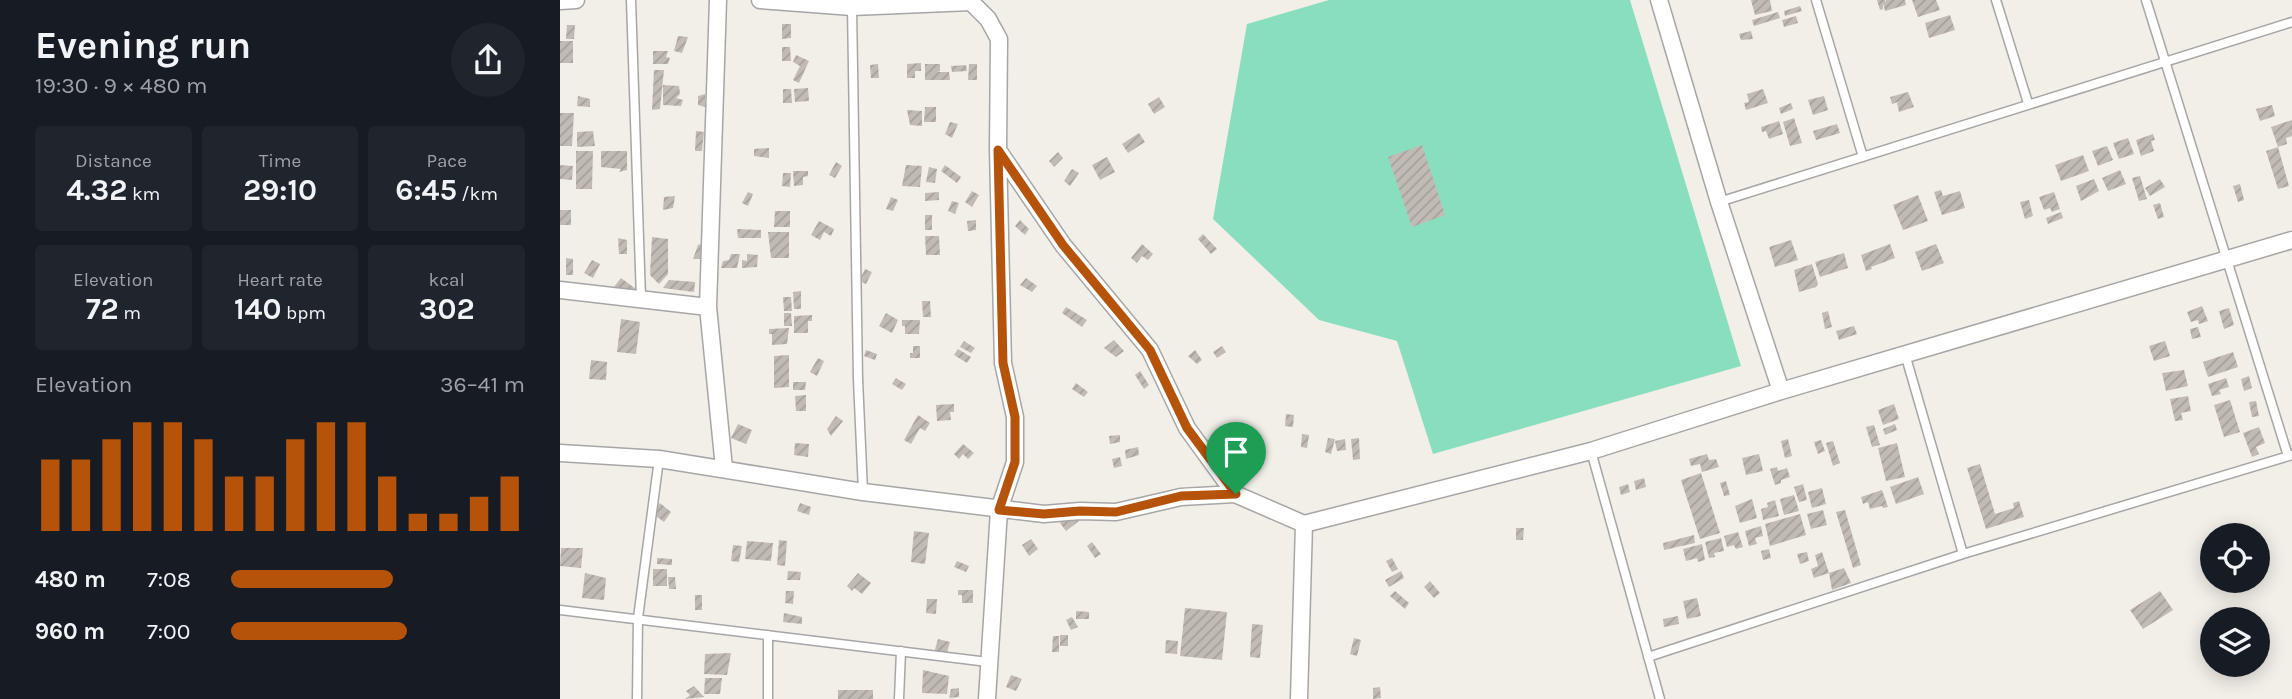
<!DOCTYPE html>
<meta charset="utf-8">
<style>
body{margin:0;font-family:Karla,sans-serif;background:#20242c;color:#f1f3f6;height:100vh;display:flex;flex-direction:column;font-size:26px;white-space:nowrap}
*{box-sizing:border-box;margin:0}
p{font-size:23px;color:#9ea1a6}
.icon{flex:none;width:38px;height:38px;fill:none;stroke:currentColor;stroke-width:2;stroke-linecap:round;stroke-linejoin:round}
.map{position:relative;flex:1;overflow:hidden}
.details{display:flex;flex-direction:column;background:#171b24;width:560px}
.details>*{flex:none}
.buttons{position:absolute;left:1640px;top:523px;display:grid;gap:14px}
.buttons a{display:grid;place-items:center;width:70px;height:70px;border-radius:50%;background:#171b24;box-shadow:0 4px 18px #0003;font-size:35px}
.pin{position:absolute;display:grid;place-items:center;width:60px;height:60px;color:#fff;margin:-72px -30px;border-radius:50% 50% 50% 0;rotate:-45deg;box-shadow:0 0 7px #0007}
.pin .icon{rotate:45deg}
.round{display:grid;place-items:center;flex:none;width:74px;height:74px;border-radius:37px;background:#20242c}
.overview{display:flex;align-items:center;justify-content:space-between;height:119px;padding:0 35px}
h1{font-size:38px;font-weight:700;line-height:52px}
.figures{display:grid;grid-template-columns:repeat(3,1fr);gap:10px;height:119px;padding:7px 35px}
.figures div{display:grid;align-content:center;border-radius:7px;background:#20242c;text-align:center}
.figures b{font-size:30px;font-weight:700}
.figures small{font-size:19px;font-weight:400}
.figures p{font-size:19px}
.chart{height:196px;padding:14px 35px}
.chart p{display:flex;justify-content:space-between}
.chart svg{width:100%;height:126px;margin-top:7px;stroke:#b45309;stroke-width:6}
ul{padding:0 35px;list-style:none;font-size:23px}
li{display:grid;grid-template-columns:112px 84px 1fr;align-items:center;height:52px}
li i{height:18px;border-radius:9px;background:#b45309}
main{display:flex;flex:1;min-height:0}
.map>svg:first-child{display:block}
.pitch{fill:#89debf}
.building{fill:url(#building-hatch)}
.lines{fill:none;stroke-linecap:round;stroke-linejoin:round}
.service-casing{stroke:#a6a6a6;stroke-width:11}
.minor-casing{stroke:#a6a6a6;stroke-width:19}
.service{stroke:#fff;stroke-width:8}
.minor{stroke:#fff;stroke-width:16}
.route-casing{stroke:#fff;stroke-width:14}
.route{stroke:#b45309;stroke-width:9}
</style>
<main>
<section class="details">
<div class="overview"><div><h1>Evening run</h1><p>19:30 · 9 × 480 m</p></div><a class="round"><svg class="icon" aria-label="share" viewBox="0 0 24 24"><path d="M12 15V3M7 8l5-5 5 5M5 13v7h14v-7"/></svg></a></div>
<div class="figures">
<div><p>Distance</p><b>4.32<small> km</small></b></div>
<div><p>Time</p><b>29:10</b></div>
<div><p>Pace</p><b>6:45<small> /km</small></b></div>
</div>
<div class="figures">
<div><p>Elevation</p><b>72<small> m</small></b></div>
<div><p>Heart rate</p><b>140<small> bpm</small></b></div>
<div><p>kcal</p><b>302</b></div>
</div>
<div class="chart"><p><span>Elevation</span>36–41 m</p>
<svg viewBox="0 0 160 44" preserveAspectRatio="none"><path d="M5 44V19M15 44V19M25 44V12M35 44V6M45 44V6M55 44V12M65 44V25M75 44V25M85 44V12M95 44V6M105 44V6M115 44V25M125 44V38M135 44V38M145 44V32M155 44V25"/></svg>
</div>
<ul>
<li><b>480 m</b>7:08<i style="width:55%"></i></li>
<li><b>960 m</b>7:00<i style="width:60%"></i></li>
</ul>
</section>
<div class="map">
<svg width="1732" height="699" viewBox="0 0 1732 699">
<defs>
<pattern id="building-hatch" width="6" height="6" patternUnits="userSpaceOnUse" patternTransform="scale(1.75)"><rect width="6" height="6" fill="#c2bbb5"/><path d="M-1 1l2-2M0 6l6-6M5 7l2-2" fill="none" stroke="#a6a09b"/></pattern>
</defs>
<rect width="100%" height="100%" fill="#f2efe9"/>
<!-- pitch -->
<path class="pitch" d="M769,0H1070L1181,366L873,454L837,341L759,320L653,219L687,24Z"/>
<!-- building -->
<path class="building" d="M1191,0H1210L1212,11L1195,15Z
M1317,0H1325L1326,3V0H1345L1346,5L1325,11L1323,3V9L1320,10Z
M1352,0H1376L1380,10L1358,17Z
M1240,6L1242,11L1225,16L1224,11Z
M1218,12L1220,18L1194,26L1192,20Z
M1390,15L1395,30L1369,38L1365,23Z
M1236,16L1238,23L1224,27L1222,20Z
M222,24H231V38L222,39Z
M7,25H15L14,39H6Z
M1191,31L1193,39L1181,40L1179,34Z
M118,36L128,37L122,53L114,51Z
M0,41H13V63H0Z
M222,47H230L231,61H222Z
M93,51H108L106,57L110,58L108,64H93Z
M236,55L249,61L239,83L233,80L240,66L233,62Z
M361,63V71H355V78H347V64Z
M318,64L319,78H311L310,65Z
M365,64H380V71L377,72H389L390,80H365Z
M409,64H417V80H408Z
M406,65L407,71L392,72L391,66Z
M94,70H104L100,109L92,110Z
M103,85L119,86L120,94L116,98L123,100L121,106L103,105Z
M248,88L249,101L235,102L234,89Z
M223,89H231L232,103H223Z
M1203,89L1208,103L1186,110L1184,103L1189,102L1187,94Z
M1348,92L1354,107L1339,112L1337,103L1341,101L1332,104L1330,97Z
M145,94V107L138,105V96Z
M18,96L30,99V107L17,106Z
M1264,96L1268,110L1253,115L1248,100Z
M599,97L605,107L594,114L588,104Z
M1231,103L1233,109L1221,114L1219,108Z
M1712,105L1715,116L1700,121L1696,109Z
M365,107H376V122H364Z
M347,110L362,111V126L350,125Z
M0,113H14L12,146H0Z
M1234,118L1242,143L1230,146L1223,122Z
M1732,120V136L1726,138L1727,144L1718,147L1711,127Z
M1219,121L1223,134L1209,139L1206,131L1202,132L1201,127Z
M390,122L398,124L392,138L385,134Z
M1277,124L1280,133L1256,140L1253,131Z
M33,131L35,146L17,147V132Z
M136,131L144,132L142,151H135Z
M579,133L585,142L568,153L562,144Z
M1593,134L1595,140L1591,141L1594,151L1581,156L1576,140Z
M1568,138L1574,154L1559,159L1553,143Z
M862,145L885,215L852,227L828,157Z
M1547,146L1553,160L1538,166L1532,151Z
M1718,147L1729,186L1718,189L1706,151Z
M209,148V158L194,156V149Z
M16,151H33L32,189H16Z
M41,151H67V170L59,172L61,169L41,167Z
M498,152L503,158L494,167L489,161Z
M1523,155L1529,171L1501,181L1495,165Z
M547,157L555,172L540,180L532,165Z
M276,162L282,166L275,178L269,175Z
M0,165L13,166L12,180L0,179Z
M346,165L362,166L360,187L342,186Z
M385,165L401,177L397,183L381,171Z
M369,167L377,169L375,183L366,182Z
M512,169L519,173L510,186L504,181Z
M1560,170L1566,184L1548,191L1542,178Z
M233,171H248V176L243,177V185L234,186Z
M223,173H231L230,187L222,186Z
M1580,176L1587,199L1579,201L1572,178Z
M1534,179L1539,191L1521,201L1516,186Z
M1600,179L1605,187L1590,196L1585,188Z
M1680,184L1684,200L1678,202L1673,186Z
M1381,190L1383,196L1400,191L1405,208L1382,215L1374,192Z
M412,191L419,195L412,207L405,202Z
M188,192L193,194L188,206L182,203Z
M379,192V200L365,201V193Z
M1494,192L1500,209L1492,212L1490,208L1484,210L1479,197Z
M1358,195L1368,221L1343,230L1333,205Z
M115,196L113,208L103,210L104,197Z
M331,197L338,200L333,211L326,209Z
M1469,200L1473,216L1465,219L1460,202Z
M392,201L399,203L395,214L388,211Z
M1600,203L1604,217L1598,219L1593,205Z
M0,210H11V225H0Z
M215,211H230V227H214Z
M1501,212L1503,218L1488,224L1486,218Z
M365,215H372V230H365Z
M416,220V230L408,231L407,221Z
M460,220L469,229L465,235L455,226Z
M259,221L274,229L271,236L264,232L260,240L251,235Z
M177,229L201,230V238H178Z
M208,232H229V258H211Z
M643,234L657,249L651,254L638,239Z
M365,236H379L380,255H366Z
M92,237L108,239V274L99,284L90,275Z
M58,238L67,240V254H59Z
M1231,240L1238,260L1215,267L1209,247Z
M144,243L143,259H133L138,245Z
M582,244L593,254L588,260L582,256L577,263L571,258Z
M1330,244L1335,258L1311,267L1312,269L1306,271L1301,255Z
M1376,244L1384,263L1362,271L1355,252Z
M1284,253L1288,268L1260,277L1255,262Z
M171,254H180L177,268H161L163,261L169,260Z
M187,254L198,255L197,267L182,268V260L187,261Z
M6,258L13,259V275H6Z
M32,260L40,264L33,278L24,273Z
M1252,264L1258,284L1256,287L1239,292L1234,270Z
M305,269L312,272L306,284L299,281Z
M61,278L76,289L69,298L54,287Z
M466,278L477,286L472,292L460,285Z
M109,280L135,282L134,292L103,288Z
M241,291V309H234L233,292Z
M223,297H231L232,311H224Z
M362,301H370L371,317H363Z
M1642,306L1648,321L1639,324L1638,320L1631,322L1627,312Z
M506,307L527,320L522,327L502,313Z
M1669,308L1674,325L1664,329L1659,311Z
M1268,311L1272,327L1265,329L1262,313Z
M224,313H231L232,326H224Z
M326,313L338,320L332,333L319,326Z
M252,315V321H248V333H234V316Z
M61,319L80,322L76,354L57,352Z
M342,320H360L359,334H345V326H342Z
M1294,326L1297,334L1279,340L1276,331Z
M1638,327L1641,337L1632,339L1630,329Z
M229,328L227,344L212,345V334H209V329Z
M554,340L564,351L556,357L544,348Z
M404,341L415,348L411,353L400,347Z
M1605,341L1610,356L1594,361L1589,346Z
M353,346H360V358H350V353H353Z
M662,346L666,352L657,358L653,352Z
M398,349L411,357L407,363L394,355Z
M306,350L317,354L315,360L304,356Z
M635,350L642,360L637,364L628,356Z
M1673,352L1678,367L1648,377L1643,362Z
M229,355V387L214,388V356Z
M258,358L264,361L257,376L250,372Z
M31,360L47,362L46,380L29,379Z
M1624,370L1628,386L1606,391L1602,373Z
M580,371L589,385L584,389L575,375Z
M1689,376L1692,388L1684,391L1681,379Z
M336,378L346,384L342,390L332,384Z
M1666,378L1669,387L1659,390L1661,394L1652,396L1648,384Z
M233,382H246L245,390H233Z
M516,383L528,392L524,397L512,389Z
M246,395V411H236L235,396Z
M1628,396L1631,411L1621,413L1623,420L1615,421L1610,399Z
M1670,400L1680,432L1664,437L1654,405Z
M1696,401L1699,416L1692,417L1689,402Z
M394,404V412H390L391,420L377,421L376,405Z
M1334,404L1339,419L1323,425L1318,410Z
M726,414L734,415L733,427L725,426Z
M358,415L370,423L365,431L360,428L351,444L344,440Z
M276,416L283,421L271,436L267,429Z
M178,424L192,430L186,444L171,438Z
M1335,424L1337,430L1325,435L1323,429Z
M1314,425L1320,445L1312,447L1306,427Z
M1699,427L1705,443L1696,447L1699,454L1692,457L1683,433Z
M742,434L749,435L747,448L741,447Z
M560,435V442L550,444L549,436Z
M688,437L691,444L679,451L676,444Z
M768,438L775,439L771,454L765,452Z
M799,438L800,459L793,460L791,439Z
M785,439L786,450L777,451L775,441Z
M1228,439L1232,456L1225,458L1221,441Z
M1261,440L1265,451L1258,454L1254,442Z
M1273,441L1280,463L1273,466L1266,443Z
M235,443L249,444L248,457L234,455Z
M1337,443L1345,477L1326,481L1318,448Z
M403,444L414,453L408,459L403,454L399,459L394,454Z
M578,447L579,455L566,459L565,450Z
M1147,454L1149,460L1156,459L1159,467L1142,472L1140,464L1131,466L1129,459Z
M1199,454L1203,471L1186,475L1182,458Z
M560,457L562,466L554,468L552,459Z
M1420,464L1435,514L1454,508L1453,503L1459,501L1464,517L1426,529L1407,468Z
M1217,467L1218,471L1227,468L1230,477L1221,480V483L1215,485L1210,469Z
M1141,473L1160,533L1140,539L1121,480Z
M1358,477L1364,494L1336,504L1330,487Z
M1084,478L1086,487L1076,490L1074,481Z
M1166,481L1170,495L1164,496L1160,483Z
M1068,484L1070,492L1061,495L1059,487Z
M1243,484L1247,500L1239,502L1234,487Z
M1262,488L1266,504L1252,508L1248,492Z
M1322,490L1328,507L1323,508L1322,506L1310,509L1308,502L1303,504L1301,497Z
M1234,495L1239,511L1224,515L1220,499Z
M1192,499L1197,518L1180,523L1175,506Z
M1215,500L1219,516L1203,520L1201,509L1208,507L1207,503Z
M100,503L111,512L104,522L92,513Z
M240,503L251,507L249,515L237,511Z
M1263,510L1267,525L1251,529L1247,514Z
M1285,510L1301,565L1293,568L1276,512Z
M513,513L519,521L506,531L500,523Z
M1240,514L1246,535L1210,546L1205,524Z
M1201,526L1203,536L1195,538L1197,544L1189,546L1185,531Z
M956,528H964L963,540H956Z
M354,531L369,533L365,564L351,562Z
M1178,532L1183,547L1176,549L1174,545L1167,547L1164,536Z
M1134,535L1135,543L1104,550L1103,543Z
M1161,538L1164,551L1154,553L1155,557L1149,558L1145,542Z
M471,539L478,549L469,556L462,545Z
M219,540L227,541L225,566L217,565Z
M187,541L213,543L211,561L185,559Z
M532,542L541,554L535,558L527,546Z
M1142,544L1145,560L1138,562L1137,558L1126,561L1123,549Z
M173,545L182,546L179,562L171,561Z
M1,548H23L21,568L0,566Z
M1209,549L1211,558L1203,560L1201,551Z
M1247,552L1249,561L1240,564L1237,554Z
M1262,552L1269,573L1254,578L1251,569L1258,566L1255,555Z
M97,558L112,559V565L97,564Z
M832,558L838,569L832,572L826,561Z
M397,561L409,566L406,572L394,567Z
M1284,568L1291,583L1272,590L1269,573Z
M93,569H107V586H93Z
M228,571L241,572L240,580H227Z
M841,571L844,578L829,587L825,580Z
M25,573L46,578L44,600L22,598Z
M298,573L311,583L302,594L294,588L292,591L287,586Z
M108,577H115L116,589H109Z
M870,581L880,593L874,598L864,587Z
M398,590H413V603H402V595H398Z
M226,591H234L233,604L225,603Z
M835,591L849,603L845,609L830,596Z
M1600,591L1613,610L1583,629L1570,610Z
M135,595H142V610H135Z
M1137,598L1141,616L1127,619L1123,601Z
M367,599H377L376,614L366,613Z
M625,608L667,612L662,660L620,656Z
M516,611L529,612V619H516Z
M224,613L242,617V624L223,622Z
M1118,616L1119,624L1104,627L1103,619Z
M512,617L518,627L511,630L506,620Z
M692,624L703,625L700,658L690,657Z
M500,635H508V646H500Z
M493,636H499V652H492Z
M794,638L801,640L797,656L790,654Z
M378,639L390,642L386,656L374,653Z
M606,640L618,641L617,654L605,653Z
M171,653L167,675L144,674L145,654Z
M363,670L389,676L387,694L362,693Z
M451,675L462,679L456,691L446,687Z
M145,678H162L160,694H144Z
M134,686L144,697L125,699L130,695L126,691Z
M820,687L821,698L813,699V688Z
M399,688V697L389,698L391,689Z
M278,690H313V699H278Z"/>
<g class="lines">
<!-- service casing -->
<g class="service-casing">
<path id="service" d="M71,0L81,299
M1256,0L1303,157
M1436,0L1468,103
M1586,0L1728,456
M292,7L298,379L303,492
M1159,202L1732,22
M1345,354L1403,554
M1031,451L1100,699
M0,610L428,662
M1088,657L1403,554L1732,455
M77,699L78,618L99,459
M208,699V635
M339,699L341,651"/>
</g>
<!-- minor casing -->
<g class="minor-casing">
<path id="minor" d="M158,0L148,307L164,468
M200,0L292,7L411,2L428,19L439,39L438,150L443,363L455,417V462L439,510L427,699
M1099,0L1159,202L1221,391
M0,1L16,0
M438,150L503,245L590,350L627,428L675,494L744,524L739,699
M0,290L148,307
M0,453L99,459L303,492L484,514L520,511L556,512L621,497L675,494
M744,524L1031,451L1221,391L1732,240"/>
</g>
<!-- service -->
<use href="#service" class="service"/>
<!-- minor -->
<use href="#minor" class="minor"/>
</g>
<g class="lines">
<!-- route casing -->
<g class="route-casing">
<path id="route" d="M438,150L503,245L590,350L627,428L676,494L621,496L556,512L520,511L484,514L439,510L455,462V417L443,363Z"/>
</g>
<!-- route -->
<use href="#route" class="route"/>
</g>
</svg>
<div class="buttons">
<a><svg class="icon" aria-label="locate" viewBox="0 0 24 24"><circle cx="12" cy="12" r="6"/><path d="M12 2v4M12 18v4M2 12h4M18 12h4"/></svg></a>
<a><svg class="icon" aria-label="layers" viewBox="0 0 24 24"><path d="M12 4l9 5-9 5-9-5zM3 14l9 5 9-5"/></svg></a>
</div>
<div class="pin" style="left:676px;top:494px;background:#1e9e55"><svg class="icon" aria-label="arrive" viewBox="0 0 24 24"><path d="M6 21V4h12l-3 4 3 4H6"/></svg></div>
</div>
</main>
